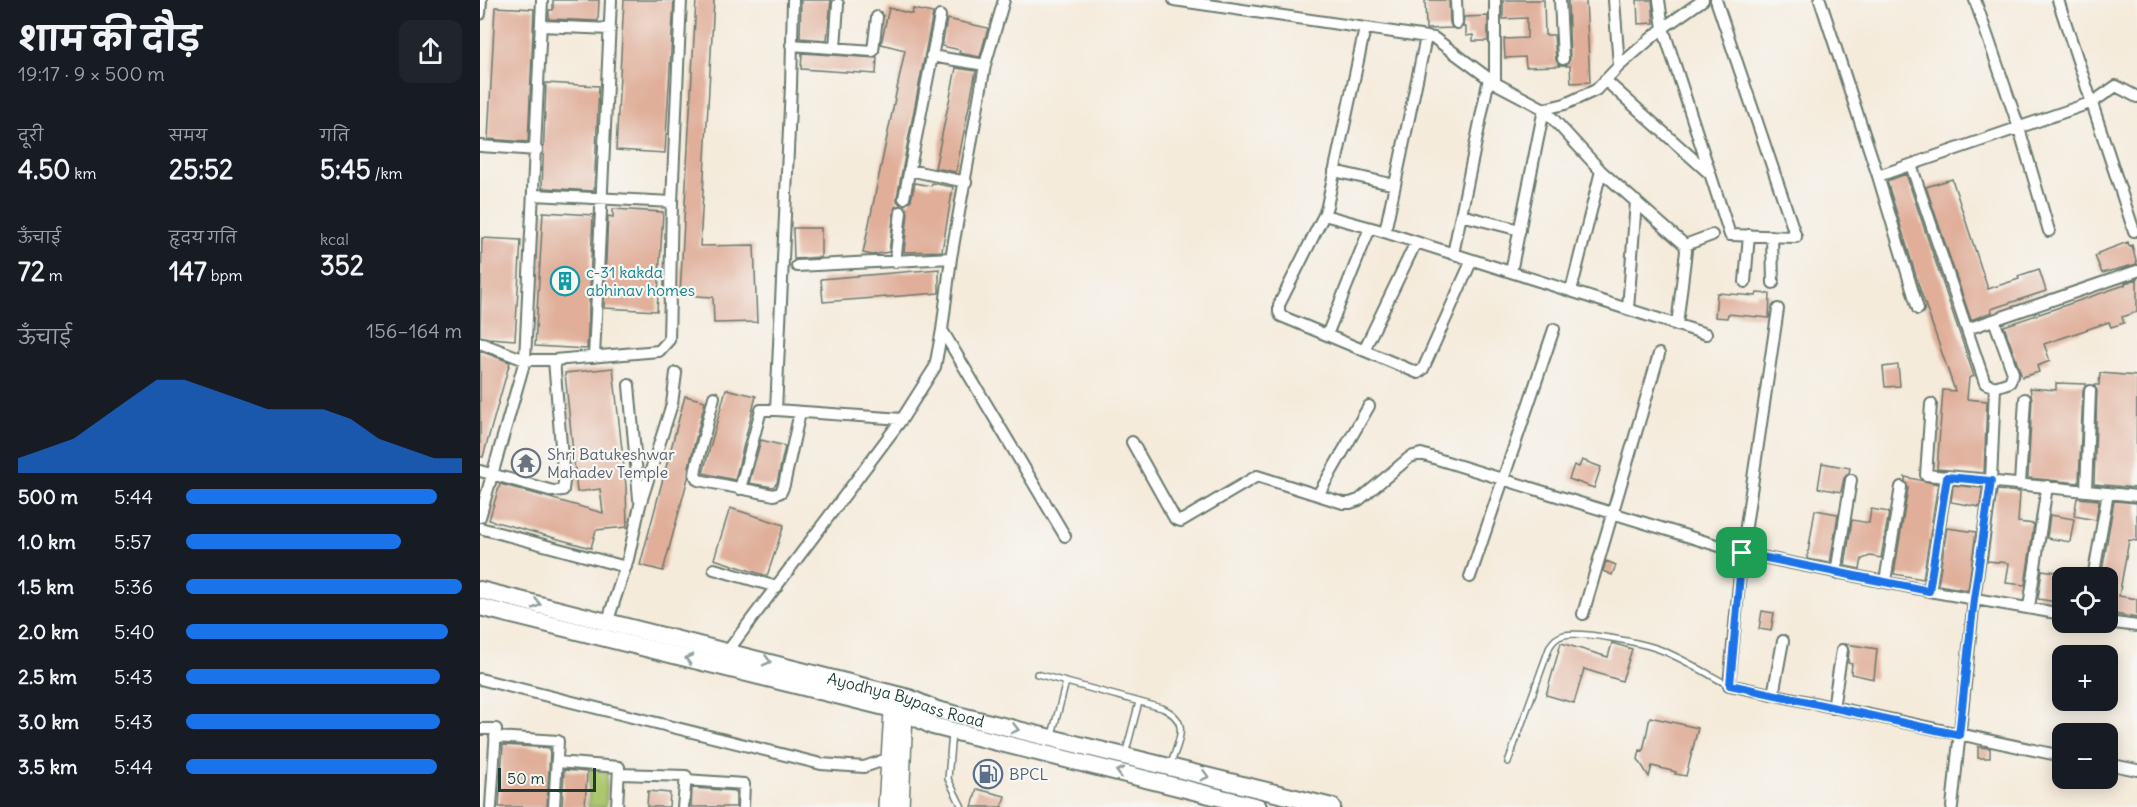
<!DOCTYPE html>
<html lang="hi">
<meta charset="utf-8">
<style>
body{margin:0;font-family:Delius,"Playpen Sans Deva",sans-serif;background:#20242c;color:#f1f3f6;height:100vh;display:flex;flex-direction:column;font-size:22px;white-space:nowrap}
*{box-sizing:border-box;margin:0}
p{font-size:20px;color:#9ea1a6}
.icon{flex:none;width:33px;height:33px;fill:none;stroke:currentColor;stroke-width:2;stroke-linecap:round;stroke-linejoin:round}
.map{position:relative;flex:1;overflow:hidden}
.details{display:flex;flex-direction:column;background:#171b24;width:480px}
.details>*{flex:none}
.controls{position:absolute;left:1572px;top:567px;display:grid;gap:12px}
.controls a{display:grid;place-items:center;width:66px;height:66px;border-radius:12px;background:#171b24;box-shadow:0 3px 15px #0003;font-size:30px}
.scale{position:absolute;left:18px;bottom:15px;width:98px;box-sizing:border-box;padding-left:6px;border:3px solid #1f3d34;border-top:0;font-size:16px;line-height:21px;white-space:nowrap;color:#1f3d34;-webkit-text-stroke:4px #f6f6f2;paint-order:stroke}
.pin{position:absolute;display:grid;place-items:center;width:51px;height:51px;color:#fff;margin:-26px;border-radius:12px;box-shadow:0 3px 9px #0006}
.round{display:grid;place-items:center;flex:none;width:63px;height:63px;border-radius:12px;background:#20242c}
.overview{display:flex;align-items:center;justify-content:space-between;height:102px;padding:0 18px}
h1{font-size:33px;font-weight:700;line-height:45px}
.stats{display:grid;grid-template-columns:repeat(3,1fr);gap:9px;height:102px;padding:6px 18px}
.stats div{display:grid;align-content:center}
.stats b{font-size:26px;font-weight:700}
.stats small{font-size:16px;font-weight:400}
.stats p{font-size:16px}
.chart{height:168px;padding:12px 18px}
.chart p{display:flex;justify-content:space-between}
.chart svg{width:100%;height:108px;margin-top:6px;fill:#1a73e8;opacity:.7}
ul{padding:0 18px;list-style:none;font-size:20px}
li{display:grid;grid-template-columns:96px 72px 1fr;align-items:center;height:45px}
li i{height:15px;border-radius:8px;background:#1a73e8}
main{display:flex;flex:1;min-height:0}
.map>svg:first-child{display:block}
.green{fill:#acc76d;stroke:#668250;stroke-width:1.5}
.building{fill:#e0ae99}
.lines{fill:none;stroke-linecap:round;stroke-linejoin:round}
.lane-casing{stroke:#6a7a6e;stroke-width:8}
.street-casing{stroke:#6a7a6e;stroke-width:14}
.secondary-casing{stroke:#6a7a6e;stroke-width:18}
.primary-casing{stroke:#6a7a6e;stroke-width:20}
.lane{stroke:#fff;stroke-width:5}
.street{stroke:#fff;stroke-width:10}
.secondary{stroke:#fff;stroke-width:15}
.primary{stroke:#fff;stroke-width:16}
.oneway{stroke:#8f9e9a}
.route-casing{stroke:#fff;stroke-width:12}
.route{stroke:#1a73e8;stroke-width:8}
.labels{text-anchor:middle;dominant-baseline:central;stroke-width:4.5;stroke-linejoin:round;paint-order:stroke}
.culture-label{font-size:16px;fill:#0d838f;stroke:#f6f6f2;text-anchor:start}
.worship-label{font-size:16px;fill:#5b616d;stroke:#f6f6f2;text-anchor:start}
.street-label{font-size:16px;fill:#1f3d34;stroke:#f6f6f2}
.service-label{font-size:16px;fill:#4e5e75;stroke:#f6f6f2;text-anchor:start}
</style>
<main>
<section class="details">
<div class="overview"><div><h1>शाम की दौड़</h1><p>19:17 · 9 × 500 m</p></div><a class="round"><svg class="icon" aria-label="share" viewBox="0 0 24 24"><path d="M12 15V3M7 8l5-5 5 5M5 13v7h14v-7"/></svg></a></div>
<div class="stats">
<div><p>दूरी</p><b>4.50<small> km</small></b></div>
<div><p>समय</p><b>25:52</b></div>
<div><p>गति</p><b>5:45<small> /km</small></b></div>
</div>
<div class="stats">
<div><p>ऊँचाई</p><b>72<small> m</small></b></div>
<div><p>हृदय गति</p><b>147<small> bpm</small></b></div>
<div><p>kcal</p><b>352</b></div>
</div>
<div class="chart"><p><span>ऊँचाई</span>156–164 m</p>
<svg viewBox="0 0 160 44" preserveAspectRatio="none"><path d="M0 44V38L10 34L20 30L30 22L40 14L50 6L60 6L70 10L80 14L90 18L100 18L110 18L120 22L130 30L140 34L150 38L160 38V44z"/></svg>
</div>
<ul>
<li><b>500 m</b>5:44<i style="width:91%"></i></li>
<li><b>1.0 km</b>5:57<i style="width:78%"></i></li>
<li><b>1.5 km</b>5:36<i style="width:100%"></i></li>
<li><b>2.0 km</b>5:40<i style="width:95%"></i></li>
<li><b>2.5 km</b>5:43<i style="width:92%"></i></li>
<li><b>3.0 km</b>5:43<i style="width:92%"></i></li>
<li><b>3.5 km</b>5:44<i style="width:91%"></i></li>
</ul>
</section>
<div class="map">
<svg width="1657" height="807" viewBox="0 0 1657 807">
<rect width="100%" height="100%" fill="#f6f6f2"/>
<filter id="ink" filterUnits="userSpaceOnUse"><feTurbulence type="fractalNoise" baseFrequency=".0167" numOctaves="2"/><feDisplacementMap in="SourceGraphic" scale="12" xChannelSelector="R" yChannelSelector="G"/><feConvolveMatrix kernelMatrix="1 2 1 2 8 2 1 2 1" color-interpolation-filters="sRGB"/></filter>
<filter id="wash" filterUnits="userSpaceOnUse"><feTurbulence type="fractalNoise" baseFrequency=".008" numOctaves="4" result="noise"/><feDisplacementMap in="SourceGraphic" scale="24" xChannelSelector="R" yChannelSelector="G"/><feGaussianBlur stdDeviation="1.35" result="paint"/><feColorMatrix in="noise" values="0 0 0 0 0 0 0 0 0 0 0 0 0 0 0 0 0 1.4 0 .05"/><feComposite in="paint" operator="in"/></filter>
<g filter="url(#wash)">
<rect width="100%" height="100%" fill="#f5ebdb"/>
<!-- green -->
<path class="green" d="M110,769L127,770L126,807H108Z"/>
<g id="blocks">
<!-- building -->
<path class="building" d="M73,0H119L118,21L69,19V10H73Z
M144,0H194L185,153L136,150Z
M216,0H234L220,246L274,245L277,322L234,323L233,297L200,295Z
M321,0H351L347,40L320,38Z
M945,0H969L970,23L972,28L946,29Z
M1023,0H1064L1065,35H1074L1076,60L1080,66L1046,67L1045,57L1025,58L1024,39L1047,38V18L1023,19Z
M1088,0H1106L1110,82L1091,83L1090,66H1086L1090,59Z
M1157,0H1172L1174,23L1158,24Z
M15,7L54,9L48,142L8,139Z
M409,8L432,14L433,9L453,13L417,197V201L421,205L415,207L414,211L409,252L392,255L383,253L425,50L401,44Z
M1008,16V41H993V35L986,36V27H983L984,17Z
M467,19L508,28L500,57L479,53L480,50L462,46Z
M322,53L397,58L396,74L321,69Z
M476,68L496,71L476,172L455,168Z
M66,83L119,86L114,191L62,188Z
M1426,174L1494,376L1489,378L1487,399L1507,401L1504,473L1457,469L1463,390L1475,391L1440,289L1407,181Z
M1472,179L1508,289L1539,279L1538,276L1559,269L1566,291L1511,309L1512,312L1491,320L1446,187Z
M435,183L451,186L452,183L473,187L462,251L424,252L428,213L424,205L431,200Z
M133,209L183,212L177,311L124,308L128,216L133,217Z
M63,212L113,215L107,349L55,346Z
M313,228H341V257L314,259Z
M2,238L41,240L35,340L8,338L0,336Z
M1648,242L1649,246L1652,245L1657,264L1622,273L1615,256L1618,255V253Z
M459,269V293L343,302L341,279Z
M1657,279V312L1642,317L1644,323L1631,327L1629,322L1564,344L1570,361L1557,366L1559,372L1542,377L1524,326L1645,285V283Z
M1237,293L1276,296L1277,293L1290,294L1289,318L1248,314L1247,318L1235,317Z
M0,351L30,362L3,457H0Z
M1418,365L1420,386L1405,387L1403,367Z
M133,368L146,486L147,527L116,530L111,548L9,520L20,484L123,513L120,489L97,492L85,373Z
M1620,373L1657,376L1656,488L1614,484L1617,391L1614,385H1619Z
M1576,383L1606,384L1603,391L1599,483L1548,478L1552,399L1550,388L1576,390Z
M246,389L276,396L255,480L223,473Z
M205,396L225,401L209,466L208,478L183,571L160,565Z
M281,440L305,446L297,483L293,487L269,483Z
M1102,460L1121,467L1114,488L1089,479L1094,465L1099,467Z
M1342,463L1370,468L1369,473L1364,478L1361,492L1338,488Z
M1425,477L1458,484L1443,579L1414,574L1428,488L1425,481Z
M1473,485L1502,488L1500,507L1471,502Z
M1517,490L1540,492L1538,522L1554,524L1545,585L1526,583L1529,563L1507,561Z
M1597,498L1619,500L1616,520L1594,516Z
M1634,501L1657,503V541L1649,540L1639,596L1657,599V618L1628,613V578H1621Z
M250,508L304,525L287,576L234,559Z
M1391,509L1409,512L1401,558L1390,556L1382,559L1380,569L1365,566L1372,520L1389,523Z
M1335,510L1358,514L1350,563L1327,559Z
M1570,515L1594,519L1590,542L1567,538Z
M1467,528L1496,532L1488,590L1458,585Z
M1126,561L1136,565L1132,575L1123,571Z
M1562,570L1582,573V603L1558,599Z
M1282,611L1294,613L1291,631L1279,629Z
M1081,643L1128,657L1132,643L1152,649L1142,681L1104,669L1094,703L1066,695Z
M1366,644L1397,649L1394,679L1371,674L1372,664L1368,663L1369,651Z
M1170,717L1218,728L1206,776L1195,774L1196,772L1172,766L1169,777L1158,759L1160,750L1163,751Z
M23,745L70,748L67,807H19Z
M1498,747L1510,748V758H1498Z
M84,770L107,772L105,807H82Z
M212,788L256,791V807H211Z
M497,789L525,796L522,807H492Z
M168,791L190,793L189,807H167Z"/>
</g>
</g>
<g filter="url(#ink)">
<use href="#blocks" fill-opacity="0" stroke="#6a7a6e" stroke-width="1.5"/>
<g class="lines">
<!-- lane casing -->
<g class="lane-casing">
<path id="lane" d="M557,674L682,708C711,721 699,739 691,764
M472,733L468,779L482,807
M572,735L586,682
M645,755L659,702
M1028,762L1070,646C1074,640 1077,637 1084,635C1103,631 1163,643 1181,650C1204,659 1226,673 1248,685"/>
</g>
<!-- street casing -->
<g class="street-casing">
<path id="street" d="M313,0L311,86L296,410L422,419
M694,0L954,38L1015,83L1064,109L1085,104L1116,90L1139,66L1183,28L1223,0
M976,0L977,23
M1015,0V83
M1080,0L1083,59
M1134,0L1139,66
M1179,0L1183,28L1250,235L1316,237L1236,0
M1340,0L1398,176L1438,309
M1495,0L1539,128L1569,231
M1578,0L1654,231
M0,14L1,0
M61,26L130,29
M885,28L847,206L844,215L799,305V312L801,316L938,373L943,369L992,260
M311,45L393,51L397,17
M355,48L358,4
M451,56L505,65
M1125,80L1230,174
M1064,109L1121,171L1205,245L1206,251L1197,325
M0,146L57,150
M1431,165L1505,383L1515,387L1530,382L1533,373L1514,320
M429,170L486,182
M854,171L915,185
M1398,176L1613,102L1636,86L1657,97
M54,195L192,202
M424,198L460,16
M844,215L895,229L1226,334
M981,215L1040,230
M905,232L946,37
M1292,236L1293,283
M1205,245L1232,235
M973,254L1009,78
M415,262L421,212
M317,266L471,258
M1031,272L1064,109
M1265,282L1269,235
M1091,291L1121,171
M1148,309L1156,201
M1298,309L1262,553L1249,685L1582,756
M1487,329L1657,271
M462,330L585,536
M847,335L890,228
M0,343L45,360H74L179,351L189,340L192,202L201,0
M884,350L936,242
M114,357L131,0
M149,385L159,499
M234,397L216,468L215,475L218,480L294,495L301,492L304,485L320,412
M1451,404L1446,475L1657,496
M652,442L695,519L701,521L777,476L863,503H870L879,500L930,457L941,454L1262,553L1449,591L1582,614
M0,471L73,491L83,490L84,482L74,360
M1540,484L1545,399
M260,489L281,410H296
M1606,490L1610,391
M838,495L889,406
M0,517L45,360L62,0
M0,528L146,567
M234,569L297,587
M1356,573L1371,480
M990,577L1074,329
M1613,578L1628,493
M1405,581L1421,487
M1449,591L1467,477
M1549,607L1567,486
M1103,614L1179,354
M1628,622L1657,626
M126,626L148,559L160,505L192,404L196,373
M244,656L422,419L455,367L462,330L471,258L505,65L524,0
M0,679L341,764L384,767L413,757
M1293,695L1303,641
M1353,708L1362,650
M0,729H16L11,807
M15,737L78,741L74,807
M77,762L139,767L137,807
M1628,764L1657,770
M139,774L206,776L203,807
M205,780L264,784L263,807
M1472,807L1494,599L1511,481L1515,387"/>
</g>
<!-- secondary casing -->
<g class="secondary-casing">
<path id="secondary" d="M406,807L413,696
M421,807L425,712L427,703"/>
</g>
<!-- primary casing -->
<g class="primary-casing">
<g id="primary">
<path id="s1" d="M0,590L429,698L457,710L852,807"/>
<path d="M0,607L425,712L453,726L778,807"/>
</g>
</g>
<!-- lane -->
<use href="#lane" class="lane"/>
<!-- street -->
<use href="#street" class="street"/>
<!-- secondary -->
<use href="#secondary" class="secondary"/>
<!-- primary -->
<use href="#primary" class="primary"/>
</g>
<!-- one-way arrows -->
<defs><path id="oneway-chevron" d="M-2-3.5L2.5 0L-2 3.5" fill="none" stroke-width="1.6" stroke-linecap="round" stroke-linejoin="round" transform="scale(1.5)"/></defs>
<g class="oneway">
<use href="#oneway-chevron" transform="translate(57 604) rotate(14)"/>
<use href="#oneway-chevron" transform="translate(209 659) rotate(-166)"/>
<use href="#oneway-chevron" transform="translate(287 661) rotate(14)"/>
<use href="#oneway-chevron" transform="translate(535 729) rotate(14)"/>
<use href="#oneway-chevron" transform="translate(640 772) rotate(-166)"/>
<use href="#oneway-chevron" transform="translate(725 776) rotate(14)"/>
</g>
</g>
<g class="lines" filter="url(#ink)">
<!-- route casing -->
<g class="route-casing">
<path id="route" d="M1467,477L1511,481L1494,599L1479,735L1250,685L1262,553L1449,591Z"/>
</g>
<!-- route -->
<use href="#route" class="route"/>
</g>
<!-- icons -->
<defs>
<g id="building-ring" transform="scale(1.5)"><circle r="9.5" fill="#f6f6f2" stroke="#0f9aa8" stroke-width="1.5"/><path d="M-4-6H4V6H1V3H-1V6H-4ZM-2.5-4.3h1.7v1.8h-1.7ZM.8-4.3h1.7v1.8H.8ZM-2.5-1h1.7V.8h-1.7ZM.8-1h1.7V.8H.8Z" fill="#0f9aa8"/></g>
<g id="temple-ring" transform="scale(1.5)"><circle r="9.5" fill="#f6f6f2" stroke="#6b7280" stroke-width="1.5"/><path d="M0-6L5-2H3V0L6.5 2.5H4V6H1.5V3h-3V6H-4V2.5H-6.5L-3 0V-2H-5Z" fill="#6b7280"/></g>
<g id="fuel-ring" transform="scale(1.5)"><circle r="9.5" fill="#f6f6f2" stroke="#5c6f8a" stroke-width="1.5"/><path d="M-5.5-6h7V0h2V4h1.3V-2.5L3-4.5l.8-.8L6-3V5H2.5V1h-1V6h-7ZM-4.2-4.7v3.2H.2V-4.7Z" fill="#5c6f8a"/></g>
</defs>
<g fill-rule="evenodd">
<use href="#building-ring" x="85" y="281"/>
<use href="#temple-ring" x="46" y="463"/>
<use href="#fuel-ring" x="508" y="774"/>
</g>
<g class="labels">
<!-- culture labels -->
<g class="culture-label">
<text x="106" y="272">c-31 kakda<tspan x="106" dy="18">abhinav homes</tspan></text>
</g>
<!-- worship labels -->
<g class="worship-label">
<text x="67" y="454">Shri Batukeshwar<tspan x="67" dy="18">Mahadev Temple</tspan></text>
</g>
<!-- street labels -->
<g class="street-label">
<text stroke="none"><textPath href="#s1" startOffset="440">Ayodhya Bypass Road</textPath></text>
</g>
<!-- service labels -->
<g class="service-label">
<text x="529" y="774">BPCL</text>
</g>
</g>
</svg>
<div class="controls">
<a><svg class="icon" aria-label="locate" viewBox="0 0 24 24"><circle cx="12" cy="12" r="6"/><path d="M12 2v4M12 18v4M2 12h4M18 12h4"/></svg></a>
<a>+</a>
<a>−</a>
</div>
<div class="scale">50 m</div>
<div class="pin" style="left:1262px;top:553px;background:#1e9e55"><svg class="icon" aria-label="arrive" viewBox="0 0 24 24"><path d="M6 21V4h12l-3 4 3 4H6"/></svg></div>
</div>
</main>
